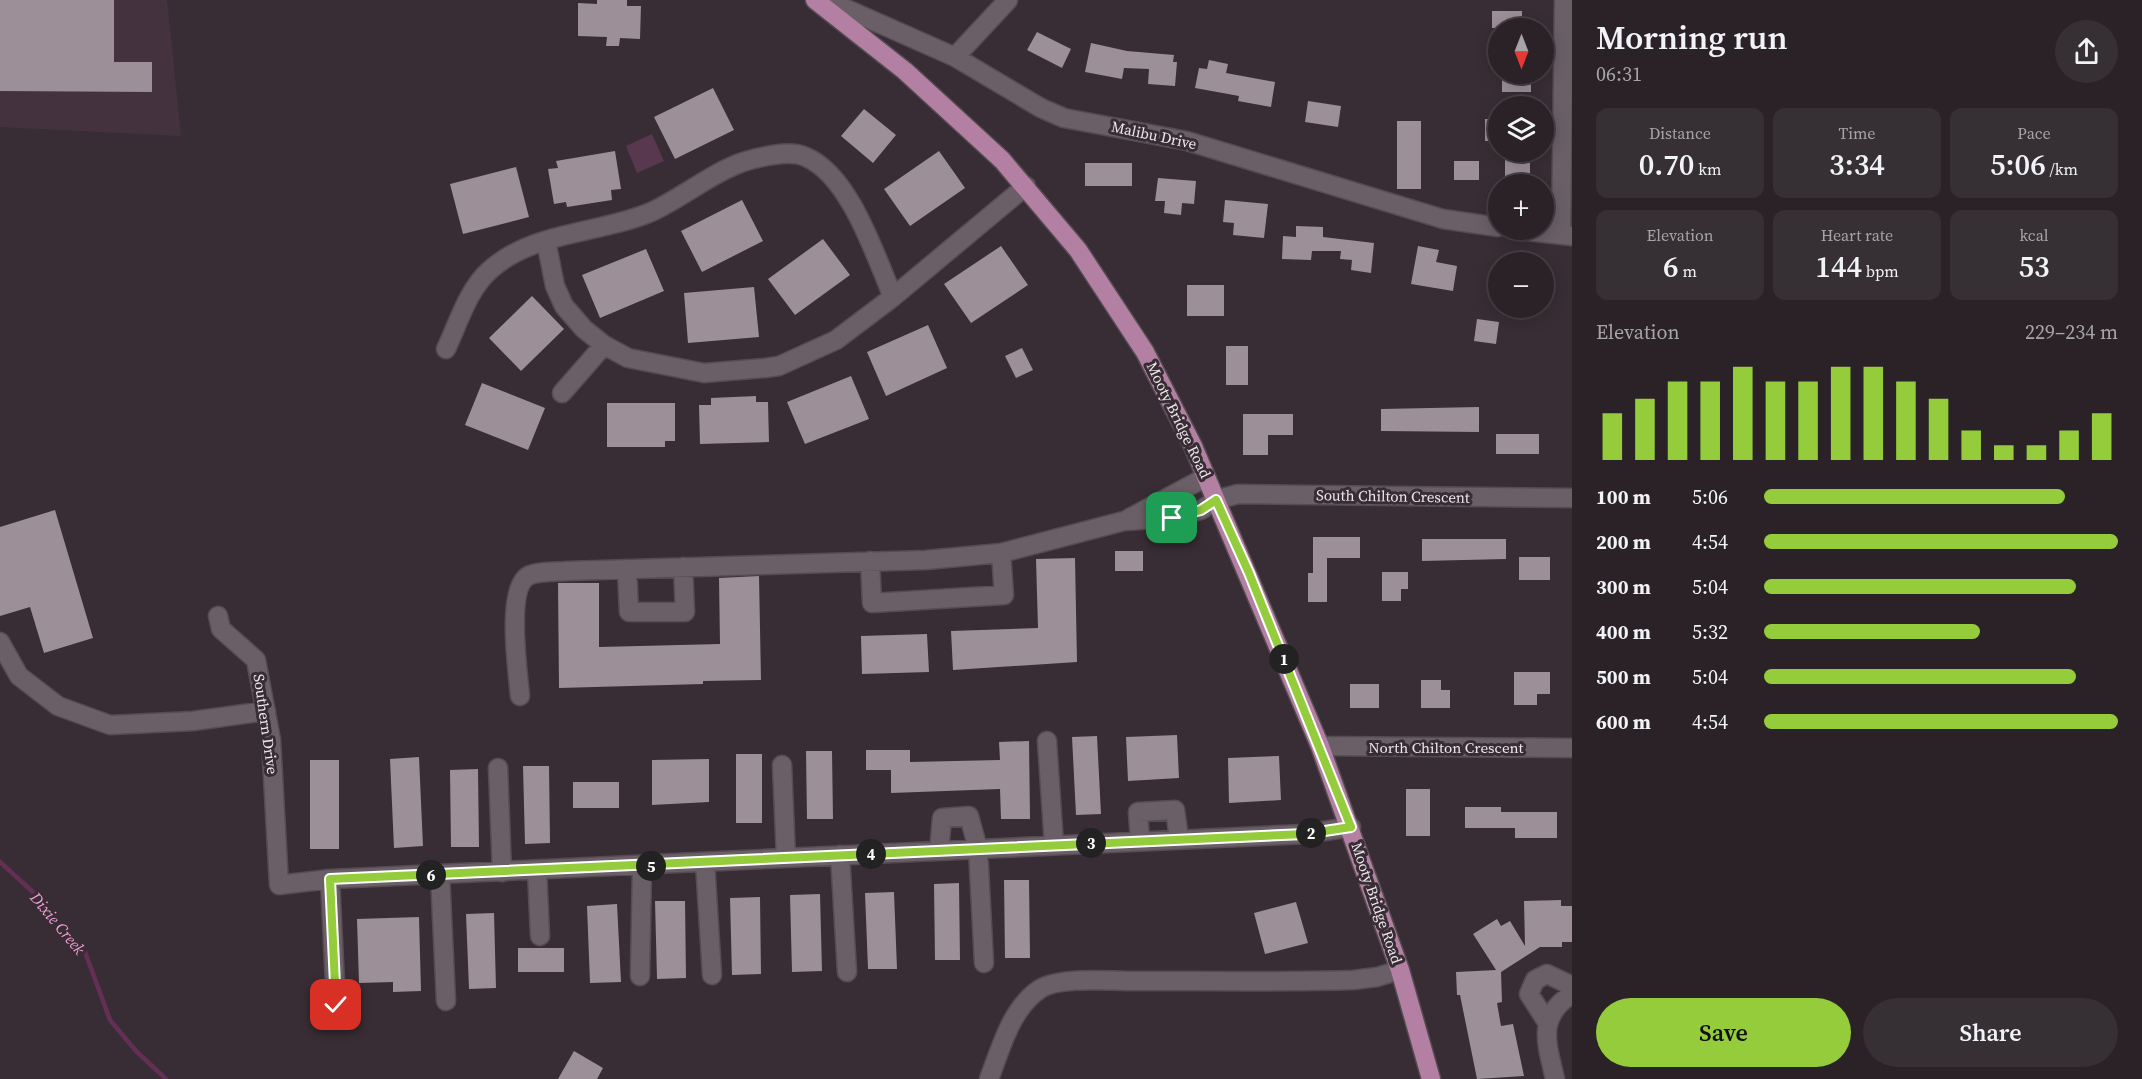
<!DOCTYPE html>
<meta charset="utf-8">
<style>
body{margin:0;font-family:"Source Serif 4",serif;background:#362f33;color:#f1f3f6;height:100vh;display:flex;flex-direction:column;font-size:22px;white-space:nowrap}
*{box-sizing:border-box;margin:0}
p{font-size:20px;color:#a5a4a7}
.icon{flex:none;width:33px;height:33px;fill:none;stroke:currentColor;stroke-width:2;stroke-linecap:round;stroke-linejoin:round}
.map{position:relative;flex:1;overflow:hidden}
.sheet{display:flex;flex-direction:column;background:#2a2227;width:570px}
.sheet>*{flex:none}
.needle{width:39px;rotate:180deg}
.controls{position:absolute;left:1488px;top:18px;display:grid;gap:12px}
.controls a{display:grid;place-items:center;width:66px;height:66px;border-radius:50%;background:#2a2227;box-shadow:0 3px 15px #0003,0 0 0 2px #463f44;font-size:30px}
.pin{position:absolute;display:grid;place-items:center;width:51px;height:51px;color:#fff;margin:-26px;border-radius:12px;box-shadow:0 3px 9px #0006}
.km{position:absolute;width:30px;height:30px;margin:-15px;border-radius:50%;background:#222;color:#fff;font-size:16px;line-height:30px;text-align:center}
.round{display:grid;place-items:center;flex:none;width:63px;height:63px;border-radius:32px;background:#362f33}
.headline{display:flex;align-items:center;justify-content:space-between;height:102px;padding:0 24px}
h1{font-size:33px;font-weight:600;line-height:45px}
.stats{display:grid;grid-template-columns:repeat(3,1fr);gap:9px;height:102px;padding:6px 24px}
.stats div{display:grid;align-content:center;border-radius:12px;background:#362f33;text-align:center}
.stats b{font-size:30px;font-weight:600}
.stats small{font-size:16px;font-weight:400}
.stats p{font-size:16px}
.chart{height:168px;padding:12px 24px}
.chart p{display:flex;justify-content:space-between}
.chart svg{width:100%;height:108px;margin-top:6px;stroke:#94cc3c;stroke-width:6}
.button{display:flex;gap:12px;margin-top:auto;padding:12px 24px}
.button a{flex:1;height:69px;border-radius:36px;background:#94cc3c;color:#111;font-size:24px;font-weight:600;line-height:69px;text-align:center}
.button a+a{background:#362f33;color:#f1f3f6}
ul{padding:0 24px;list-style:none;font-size:20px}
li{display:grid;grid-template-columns:96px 72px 1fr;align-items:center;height:45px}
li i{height:15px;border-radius:8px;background:#94cc3c}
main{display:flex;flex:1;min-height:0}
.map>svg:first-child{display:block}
.built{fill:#44333e}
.green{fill:#58384e}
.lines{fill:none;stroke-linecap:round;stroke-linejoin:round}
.stream{stroke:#642f55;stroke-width:4.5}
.building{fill:#9c8f98}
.minor-casing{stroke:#554b52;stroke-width:21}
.major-casing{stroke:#554b52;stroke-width:21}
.minor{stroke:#6b5f67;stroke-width:18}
.major{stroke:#b380a3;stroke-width:18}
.route-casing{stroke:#fff;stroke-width:12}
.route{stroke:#94cc3c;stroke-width:8}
.labels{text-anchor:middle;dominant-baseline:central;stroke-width:6;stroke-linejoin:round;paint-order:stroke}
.street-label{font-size:15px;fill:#ede6ea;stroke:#382d34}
.water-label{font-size:16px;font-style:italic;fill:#f29fd8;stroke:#382d34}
</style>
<main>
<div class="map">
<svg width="1572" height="1079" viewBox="0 0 1572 1079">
<rect width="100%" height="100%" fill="#382d34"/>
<!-- built -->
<path class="built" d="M0,0H167L181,136L0,127Z"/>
<!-- green -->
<path class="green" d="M652,134L664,161L637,173L626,146Z"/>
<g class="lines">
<!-- stream -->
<path class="stream" d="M0,862L34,893L85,952L110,1020L136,1051L166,1079"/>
</g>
<!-- building -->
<path class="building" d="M0,0H114V62H152V92L0,91Z
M597,0H627V6H641L640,39L620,38L619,46H606L607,37L578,36V3L597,4Z
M1492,11H1522V28H1492Z
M1037,32L1071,49L1062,68L1027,50Z
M1091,43L1127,51L1174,55L1173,62H1177L1175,86L1148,84L1149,69L1124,68L1122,79L1085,72Z
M1209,60L1228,64L1226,73L1275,82L1271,107L1238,101L1239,96L1195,88L1199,68L1207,69Z
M1502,74H1531V92H1502Z
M713,88L734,130L675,159L654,117Z
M1308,101L1341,106L1338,127L1305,122Z
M864,109L896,135L873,163L841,136Z
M1485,119H1498V141H1485Z
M1397,121H1421V189H1397Z
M615,151L621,189L611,190L612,200L567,207L566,202L554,204L548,169L558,168L556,161Z
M939,151L965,188L910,226L884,189Z
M1505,157H1530V184H1505Z
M1454,161H1479V180H1454Z
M1085,163H1132V186H1085Z
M516,167L529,217L463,234L450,184Z
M1158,178L1196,181L1194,204L1182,203L1181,215L1164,213L1165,201H1155Z
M742,200L763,241L702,272L681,231Z
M1225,200L1268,204L1264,238L1233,235L1234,223L1223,222Z
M1296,226L1323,227V237L1374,243L1371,273L1351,270L1352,260L1340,259L1341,251H1312L1311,260L1282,259L1283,236L1296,237Z
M823,239L850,275L795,315L768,279Z
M1001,246L1028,285L971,323L944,284Z
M1418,246L1439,250L1436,262L1457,266L1453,291L1411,284Z
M646,249L664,291L600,318L582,275Z
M1187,285H1224V316H1187Z
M754,287L759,337L688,343L684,293Z
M532,296L564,329L521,371L489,338Z
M1477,319L1499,322L1496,344L1474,341Z
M928,325L947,368L886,396L867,352Z
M1226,346H1248V385H1226Z
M1022,348L1033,370L1016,378L1005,356Z
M851,376L869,419L805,444L787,402Z
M482,383L545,408L528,450L465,425Z
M756,396V402H768L769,442L700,444L699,405H711V398Z
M607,403H675V441H665V447H607Z
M1479,407V432L1381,431V409Z
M1243,414H1293V435H1268V455H1243Z
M1496,434H1539V454H1496Z
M55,510L93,638L44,653L30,607L0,616V527Z
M1313,537H1360V558H1327V602H1308V573H1313Z
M1422,539H1506V559L1422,561Z
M1115,551H1143V571H1115Z
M1519,557H1550V580H1519Z
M1075,558L1077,662L953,670L951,631L1038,628L1036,559Z
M1382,572H1408V589H1401V601H1382Z
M759,576L761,680L703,681V684L559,688L558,583H599V647L720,644L719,578Z
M927,634L929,672L862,674L861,636Z
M1514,672H1550V694H1537V705H1514Z
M1421,680H1441V690H1450V708H1421Z
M1350,684H1379V708H1350Z
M1177,735L1179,778L1128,781L1126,737Z
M1097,736L1101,814L1076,815L1072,737Z
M1029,741L1030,819H1001L1000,789L891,793V770H866V750H910V762L1000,760L999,742Z
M806,751H832L833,819H807Z
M736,754H762V823H736Z
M1279,756L1281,800L1229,803L1228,758Z
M419,757L423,846L394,848L390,759Z
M709,759V802L652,805V760Z
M310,760H339V849H310Z
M523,766H549L550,843L525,844Z
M478,769L479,847H451L450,770Z
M573,782H619V808H573Z
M1406,789H1430V836H1406Z
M1465,807H1501V812H1557V838H1515V828H1465Z
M1004,880H1029L1030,958H1005Z
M959,883L960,960H935L934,884Z
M894,892L897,969H868L865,893Z
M820,894L822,971L792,972L790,895Z
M760,897L761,974L732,975L730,898Z
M1561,900V906H1572V942H1562V947H1540L1501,972L1502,1002L1497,1003L1501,1026L1513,1024L1524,1076L1477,1079L1460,995H1457L1456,972L1496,970L1473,934L1497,919L1501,926L1510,921L1525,946L1524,901Z
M655,901H685L686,978L657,979Z
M1296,902L1308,943L1265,954L1254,913Z
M617,904L621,982L590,983L587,906Z
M494,913L496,988L469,989L466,914Z
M419,917L421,991L393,992V982L359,983L357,919Z
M518,948H564V972H518Z
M574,1051L603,1068L597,1079H558Z"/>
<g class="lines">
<!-- minor casing -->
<g class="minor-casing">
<path id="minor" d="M826,0L955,57L1041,108L1064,118L1187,141L1443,219L1498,227
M955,57L1008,0
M1518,230L1572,236
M1561,235L1564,0
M546,241L555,286L564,306L584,329L604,345L628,358L704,373L765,368L779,366L836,340L893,297L1026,186
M446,349C458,324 468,289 490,270C533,231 600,234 651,212C682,198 711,173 743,162C760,157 789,149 806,157C850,176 875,255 893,297
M562,393L604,345
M1128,519L1206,477
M870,561L872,603L1004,595L1001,553
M627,569L629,612H685L683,567
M218,616L221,629L256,660L271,740L279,885L330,879L1305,834L1351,827
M0,642L19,676L58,706L110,725L193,721L266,711
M520,696C518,673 505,585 530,575C540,571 556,572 567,571L926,560L1001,553L1124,521L1172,518L1201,510L1216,500L1238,494L1572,498
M1047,741L1054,845
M1320,746L1572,748
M782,765L786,858
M498,768L502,872
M1140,841L1138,812L1175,810L1179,839
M939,851L942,818L969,816L978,849L984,963
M840,855L847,972
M705,862L712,975
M537,870L540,936
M440,874L446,1001
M330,879L336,1005
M640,976L642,866
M1547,1022L1529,994L1535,980L1547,974L1572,986
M989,1079C1001,1048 1011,1008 1040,989C1062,975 1121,982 1148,981C1216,981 1285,982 1353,980L1377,977L1400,970
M1555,1079C1547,1044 1536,1017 1572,994"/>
</g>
<!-- major casing -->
<g class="major-casing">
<path id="major" d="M815,0L905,71L1002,160L1078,250L1145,352L1193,446L1320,746L1400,970L1431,1079"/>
</g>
<!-- minor -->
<use href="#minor" class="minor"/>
<!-- major -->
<use href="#major" class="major"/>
</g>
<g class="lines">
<!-- route casing -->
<g class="route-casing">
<path id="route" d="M336,1005L330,879L1305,834L1351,827L1249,573L1216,500L1201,510L1172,518"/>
</g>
<!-- route -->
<use href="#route" class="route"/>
</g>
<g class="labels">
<!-- street labels -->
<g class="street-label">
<text transform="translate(1154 135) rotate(12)">Malibu Drive</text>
<text transform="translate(1179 420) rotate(64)">Mooty Bridge Road</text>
<text transform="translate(1393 496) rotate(1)">South Chilton Crescent</text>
<text transform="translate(266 724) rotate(82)">Southern Drive</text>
<text x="1446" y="747">North Chilton Crescent</text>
<text transform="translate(1377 903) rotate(71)">Mooty Bridge Road</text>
</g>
<!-- water labels -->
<g class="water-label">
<text transform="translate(58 923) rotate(50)">Dixie Creek</text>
</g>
</g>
</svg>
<div class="controls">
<a><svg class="needle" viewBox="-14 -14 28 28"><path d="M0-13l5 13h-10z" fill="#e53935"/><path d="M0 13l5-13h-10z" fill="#a5a4a7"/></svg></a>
<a><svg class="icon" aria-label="layers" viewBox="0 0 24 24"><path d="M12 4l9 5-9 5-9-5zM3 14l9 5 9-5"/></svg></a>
<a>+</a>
<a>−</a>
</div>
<div class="pin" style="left:1172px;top:518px;background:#1e9e55"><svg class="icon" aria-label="arrive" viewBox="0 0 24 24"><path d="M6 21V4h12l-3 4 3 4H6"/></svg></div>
<div class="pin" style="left:336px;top:1005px;background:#d93025"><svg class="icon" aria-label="check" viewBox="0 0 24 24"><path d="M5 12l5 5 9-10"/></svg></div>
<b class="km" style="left:1284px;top:659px">1</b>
<b class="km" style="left:1311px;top:833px">2</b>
<b class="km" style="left:1091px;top:843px">3</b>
<b class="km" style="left:871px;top:854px">4</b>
<b class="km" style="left:651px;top:866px">5</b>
<b class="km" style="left:431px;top:875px">6</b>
</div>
<section class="sheet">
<div class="headline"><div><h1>Morning run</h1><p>06:31</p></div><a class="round"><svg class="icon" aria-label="share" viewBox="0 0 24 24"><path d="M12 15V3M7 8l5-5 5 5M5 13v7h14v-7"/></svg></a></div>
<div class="stats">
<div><p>Distance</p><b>0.70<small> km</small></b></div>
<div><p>Time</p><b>3:34</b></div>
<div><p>Pace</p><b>5:06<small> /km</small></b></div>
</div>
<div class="stats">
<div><p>Elevation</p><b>6<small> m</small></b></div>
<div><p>Heart rate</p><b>144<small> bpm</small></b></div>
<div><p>kcal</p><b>53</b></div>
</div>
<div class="chart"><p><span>Elevation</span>229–234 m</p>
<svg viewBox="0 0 160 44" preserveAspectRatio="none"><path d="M5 44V25M15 44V19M25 44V12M35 44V12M45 44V6M55 44V12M65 44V12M75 44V6M85 44V6M95 44V12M105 44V19M115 44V32M125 44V38M135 44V38M145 44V32M155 44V25"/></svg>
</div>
<ul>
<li><b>100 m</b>5:06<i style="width:85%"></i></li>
<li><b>200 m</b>4:54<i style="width:100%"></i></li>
<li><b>300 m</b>5:04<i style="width:88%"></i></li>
<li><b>400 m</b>5:32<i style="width:61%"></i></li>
<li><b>500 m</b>5:04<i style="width:88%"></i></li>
<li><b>600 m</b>4:54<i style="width:100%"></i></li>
</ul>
<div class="button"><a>Save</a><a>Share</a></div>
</section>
</main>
